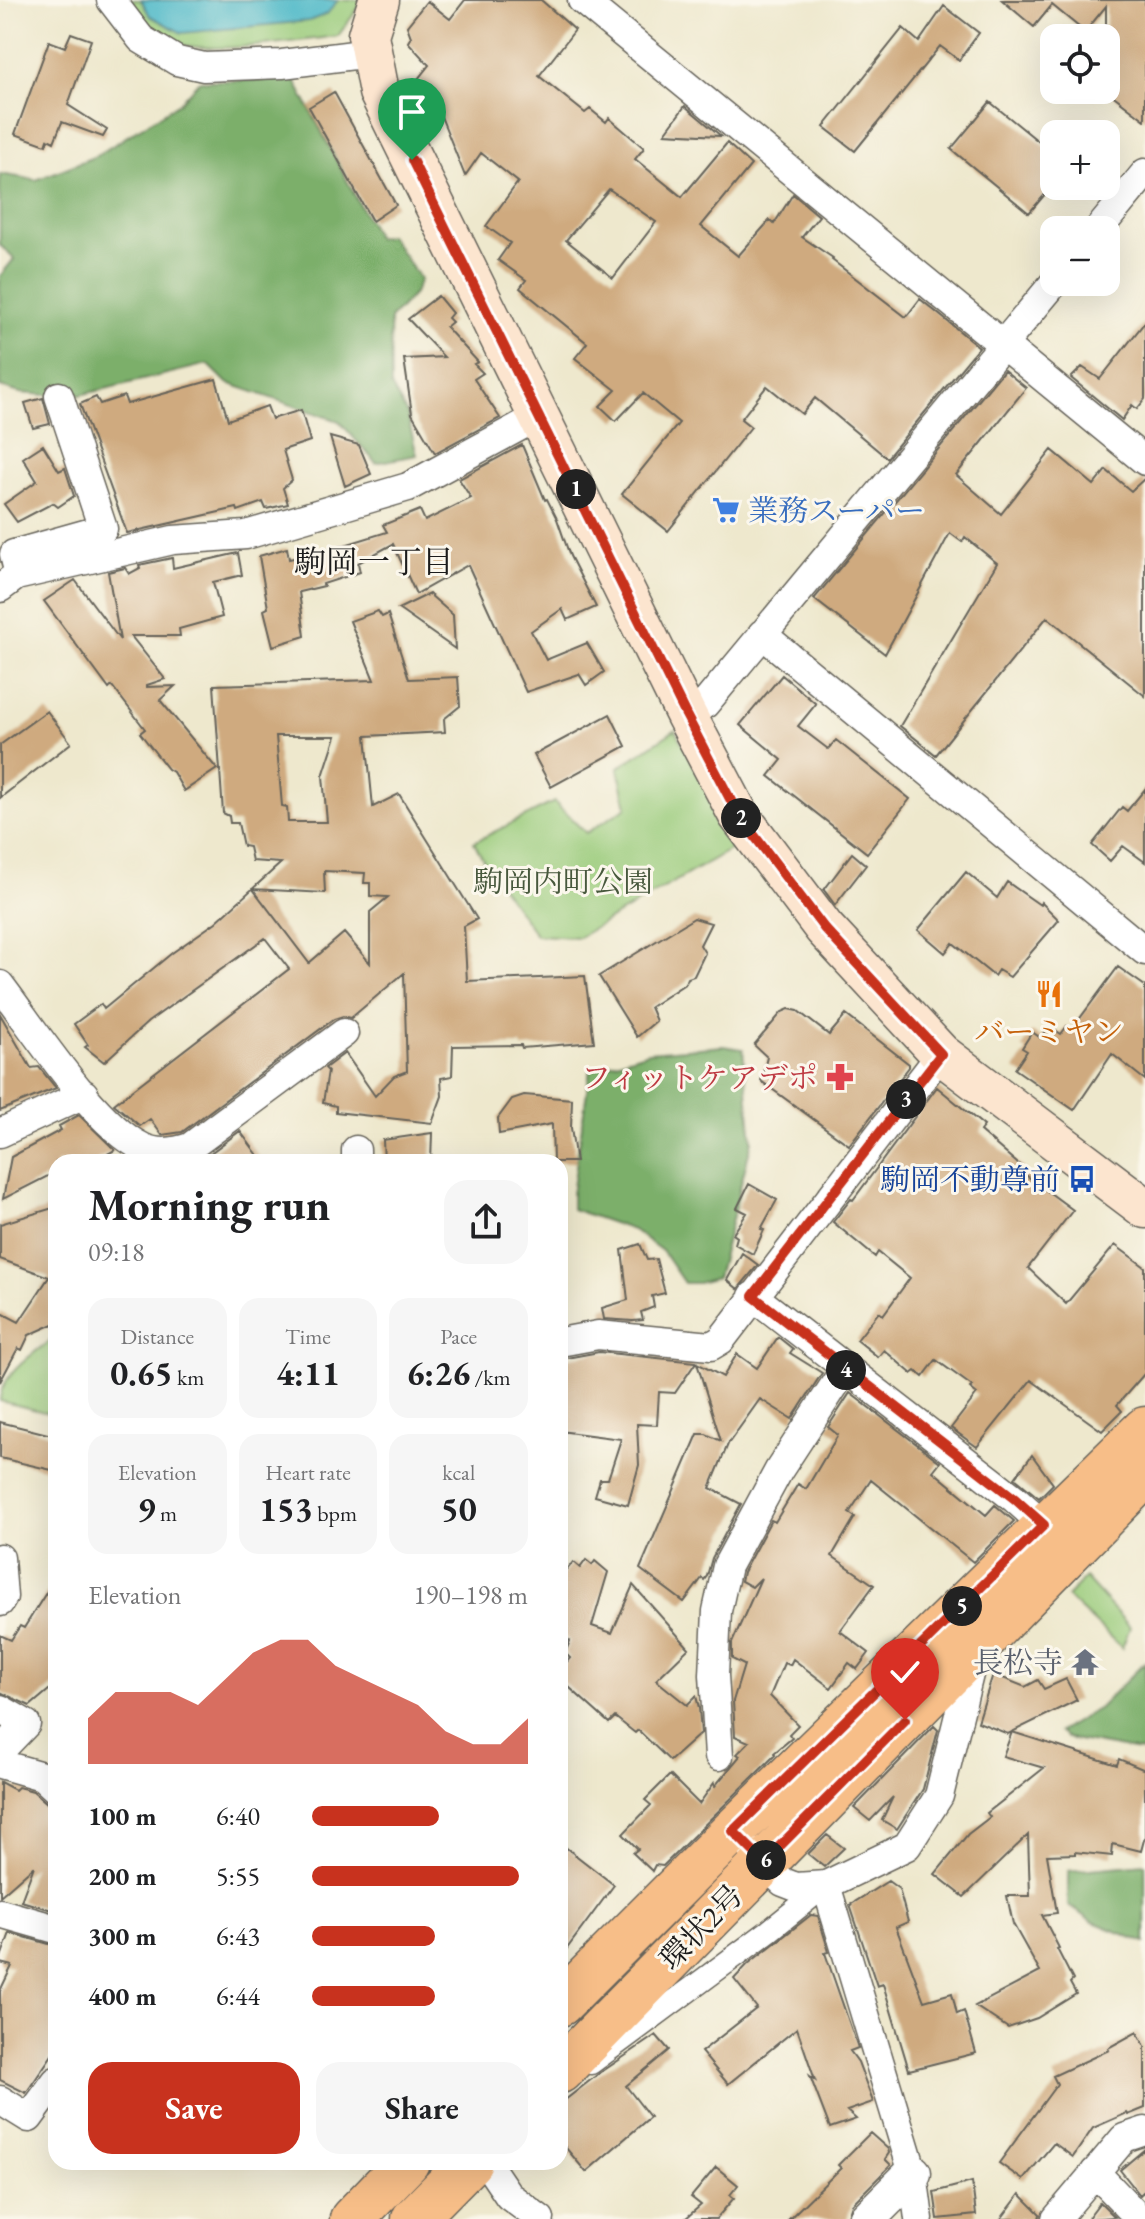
<!DOCTYPE html>
<meta charset="utf-8">
<style>
body{margin:0;font-family:"EB Garamond","Noto Serif JP",serif;background:#f6f6f6;color:#202124;height:100vh;display:flex;flex-direction:column;font-size:30px;white-space:nowrap}
*{box-sizing:border-box;margin:0}
p{font-size:26px;color:#757577}
.icon{flex:none;width:44px;height:44px;fill:none;stroke:currentColor;stroke-width:2;stroke-linecap:round;stroke-linejoin:round}
.map{position:relative;flex:1;overflow:hidden}
.details{position:absolute;left:48px;top:1154px;width:520px;height:1016px;display:flex;flex-direction:column;background:#fff;border-radius:24px;box-shadow:0 8px 32px #0002}
.details>*{flex:none}
.tools{position:absolute;left:1040px;top:24px;display:grid;gap:16px}
.tools a{display:grid;place-items:center;width:80px;height:80px;border-radius:16px;background:#fff;box-shadow:0 8px 32px #0002;font-size:40px}
.pin{position:absolute;display:grid;place-items:center;width:68px;height:68px;color:#fff;margin:-82px -34px;border-radius:50% 50% 50% 0;rotate:-45deg;box-shadow:0 0 8px #0007}
.pin .icon{rotate:45deg}
.km{position:absolute;width:40px;height:40px;margin:-20px;border-radius:50%;background:#222;color:#fff;font-size:22px;line-height:40px;text-align:center}
.round{display:grid;place-items:center;flex:none;width:84px;height:84px;border-radius:24px;background:#f6f6f6}
.summary{display:flex;align-items:center;justify-content:space-between;height:136px;padding:0 40px}
h1{font-size:44px;font-weight:700;line-height:60px}
.stats{display:grid;grid-template-columns:repeat(3,1fr);gap:12px;height:136px;padding:8px 40px}
.stats div{display:grid;align-content:center;border-radius:20px;background:#f6f6f6;text-align:center}
.stats b{font-size:34px;font-weight:700}
.stats small{font-size:22px;font-weight:400}
.stats p{font-size:22px}
.chart{height:224px;padding:16px 40px}
.chart p{display:flex;justify-content:space-between}
.chart svg{width:100%;height:144px;margin-top:8px;fill:#c8321e;opacity:.7}
.button{display:flex;gap:16px;margin-top:auto;padding:16px 40px}
.button a{flex:1;height:92px;border-radius:24px;background:#c8321e;color:#fff;font-size:32px;font-weight:700;line-height:92px;text-align:center}
.button a+a{background:#f6f6f6;color:#202124}
ul{padding:0 40px;list-style:none;font-size:26px}
li{display:grid;grid-template-columns:128px 96px 1fr;align-items:center;height:60px}
li i{height:20px;border-radius:10px;background:#c8321e}
.map>svg:first-child{display:block}
.green{fill:#9acb7a;stroke:#5b744b;stroke-width:2}
.forest{fill:#7baf6a;stroke:#4c6643;stroke-width:2}
.water{fill:#4bb8c7;stroke:#346a72;stroke-width:2}
.building{fill:#cfaa7f;fill-rule:evenodd}
.lines{fill:none;stroke-linecap:round;stroke-linejoin:round}
.pedestrian-casing{stroke:#66635a;stroke-width:25}
.minor-casing{stroke:#66635a;stroke-width:31}
.tertiary-casing{stroke:#66635a;stroke-width:39}
.secondary-casing{stroke:#66635a;stroke-width:43}
.primary-casing{stroke:#66635a;stroke-width:47}
.pedestrian{stroke:#fff;stroke-width:22}
.minor{stroke:#fff;stroke-width:28}
.tertiary{stroke:#fff;stroke-width:36}
.secondary{stroke:#fce5cf;stroke-width:40}
.primary{stroke:#f7be88;stroke-width:44}
.route-casing{stroke:#fff;stroke-width:16}
.route{stroke:#c8321e;stroke-width:10}
.labels{text-anchor:middle;dominant-baseline:central;stroke-width:6;stroke-linejoin:round;paint-order:stroke}
.shop-label{font-size:30px;fill:#366cbe;stroke:#fbf7ec;text-anchor:start}
.park-label{font-size:30px;fill:#48593d;stroke:#fbf7ec}
.food-label{font-size:30px;fill:#c56008;stroke:#fbf7ec}
.health-label{font-size:30px;fill:#be3a42;stroke:#fbf7ec;text-anchor:end}
.transit-label{font-size:30px;fill:#164399;stroke:#fbf7ec;text-anchor:end}
.worship-label{font-size:30px;fill:#5b616d;stroke:#fbf7ec;text-anchor:end}
.street-label{font-size:30px;fill:#1c1c1c;stroke:#fbf7ec}
.neighbourhood-label{font-size:32px;fill:#1c1c1c;stroke:#fbf7ec}
</style>
<div class="map">
<svg width="1145" height="2219" viewBox="0 0 1145 2219">
<rect width="100%" height="100%" fill="#fbf7ec"/>
<filter id="ink" filterUnits="userSpaceOnUse"><feTurbulence type="fractalNoise" baseFrequency=".0125" numOctaves="2"/><feDisplacementMap in="SourceGraphic" scale="16" xChannelSelector="R" yChannelSelector="G"/><feConvolveMatrix kernelMatrix="1 2 1 2 8 2 1 2 1" color-interpolation-filters="sRGB"/></filter>
<filter id="wash" filterUnits="userSpaceOnUse"><feTurbulence type="fractalNoise" baseFrequency=".006" numOctaves="4" result="noise"/><feDisplacementMap in="SourceGraphic" scale="32" xChannelSelector="R" yChannelSelector="G"/><feGaussianBlur stdDeviation="1.8" result="paint"/><feColorMatrix in="noise" values="0 0 0 0 0 0 0 0 0 0 0 0 0 0 0 0 0 1.4 0 .05"/><feComposite in="paint" operator="in"/></filter>
<g filter="url(#wash)">
<rect width="100%" height="100%" fill="#eee8cd"/>
<!-- green -->
<path class="green" d="M125,0H364L338,36C301,40 202,57 172,41C155,32 137,15 125,0Z
M675,730L736,846L579,937L536,935L487,867L474,842L554,802L586,833L627,807L618,768Z
M56,1336V1415L0,1401C0,1374 37,1351 56,1336Z
M1085,1578L1130,1627L1122,1648L1067,1597Z"/>
<!-- forest -->
<path class="forest" d="M293,77L377,238L389,235L420,279L414,294L390,319L391,386L407,414L417,455L376,463L339,421L227,383L208,364L72,397L20,393L0,387V276L14,259L0,245V174L36,180L96,156L179,103L199,81L282,80Z
M724,1046L743,1049L752,1141L717,1278L698,1283H684L662,1251L633,1230L572,1209V1194L590,1070L648,1052Z
M1145,1662V1752L1067,1738L1059,1732L1099,1708Z
M1145,1864V1943L1091,1921L1068,1905V1871Z"/>
<!-- water -->
<path class="water" d="M141,0H338L327,14L309,21L182,33L150,16Z"/>
<g id="blocks">
<!-- building -->
<path class="building" d="M465,0H541L575,30L539,76L585,113L590,109L606,122L609,118L644,148L635,159L682,197L727,143L751,165L701,226L738,256L770,220L774,224L793,194L819,216L802,237L833,258L832,260L906,317L920,299L979,347L887,458L815,398L802,414L767,386L741,419L751,427L668,531L622,494L679,423L643,393L616,421L600,406L616,390L575,358L587,343L520,288L526,280L498,260L510,243L486,226L518,182L481,153L465,176L432,94L418,79L429,65L408,42L411,37L407,26L427,1L450,19ZM609,189L656,222L613,278L566,240Z
M1002,0H1145V120L1106,90V6L1085,32L1052,5L1034,27Z
M944,6L979,33L959,60L940,46L855,151L824,127L903,28L919,42Z
M71,33L91,40L68,105L107,130L103,137L62,122L54,142L48,139L46,145L15,134L49,41L65,47Z
M334,92L396,205L372,221L309,107Z
M990,102L1054,154V184L1029,213L951,149Z
M685,106L721,136L665,133Z
M438,296L452,313L448,318L452,322L446,327L478,362L474,364L483,373L474,379L500,418L435,453L412,414L404,359L444,357L408,319Z
M1145,322V399L1137,409L1132,405L1122,420L1071,378L1082,367L1100,379Z
M1004,370L1026,388L956,475L1001,514L1052,450L1094,485L1106,470L1131,491L1145,478V696L1047,617L936,755L900,726L997,563L965,537L962,542L950,533L885,654L814,599Z
M216,379L228,420L267,406L272,419L301,410L310,441L283,450L292,480L283,488L288,504L266,509L263,502L238,511L237,508L127,533L80,404L96,397L100,404L124,396L127,404Z
M43,398L50,424L33,428L25,403Z
M330,437L359,445L371,474L345,486Z
M43,445L59,471L65,468L74,496L58,507L53,503L17,522L4,504L37,481L23,458Z
M522,445L545,500L547,499L557,519L570,556L596,607L567,620L562,609L531,631L546,660L587,643L604,672L586,685L579,674L526,692L468,565L416,594L393,544L358,563L360,572L323,584L324,586L299,592L305,636L273,646L264,610L268,608L259,556L287,548L289,559L322,552L387,532L383,525L420,510L425,521L471,498L459,479Z
M238,553L242,575L213,582L222,617L179,629L180,636H131L165,679L147,685V687L175,686L160,700L217,769L184,791L173,772L168,769L140,733L145,729L112,686L109,689L44,601L75,580L120,640L108,572L125,568L129,574L140,568L139,565L172,558L173,568Z
M429,594L453,615L455,649L398,609Z
M378,611L382,617L388,614L409,679L458,677L460,706L444,719L445,732L366,736L373,807L399,794L477,919L464,926L467,981L585,976L594,1042L522,1048L521,1045L453,1046L452,1076L441,1078L442,1096L432,1123L336,1112V1106L323,1103L328,1071L325,1068L345,1053L375,1096L394,1076L407,1071L404,973L351,1018L343,1016L334,1019L182,1132L162,1135L150,1119L140,1126L114,1104L289,969L265,938L148,1022L104,1062L85,1047L88,1045L74,1024L101,1004L104,1009L172,953L216,922L281,863L252,861L249,847L243,846L238,823H230L229,816L223,813L214,685L374,680L350,621ZM276,736H336L323,776L327,822H288L287,807L282,806ZM324,871L365,873L364,883H370V896L388,897L370,912V963L344,933L309,963L253,889L325,893Z
M782,675L816,704L798,726L828,749L836,740L910,799L867,853L769,776L782,760L740,725Z
M47,711L71,743L0,798V745Z
M610,714L626,746L551,787L534,755Z
M1145,789V862L1123,846L1110,861L1092,845L1122,807L1127,811Z
M852,853L866,865L835,905L824,890Z
M966,872L997,898L1007,882L1040,905L1041,902L1059,920L1010,977L998,970L994,976L953,943L945,953L918,930Z
M694,918L711,923L700,945L705,953L694,976L688,978L686,983L650,1007L656,1021L637,1037L599,976Z
M1118,967L1145,986V1080L1112,1054L1074,1110L1015,1069L1027,1051L1022,1048L1032,1032L1041,1038L1049,1026L1061,1034L1067,1026L1072,1029Z
M789,1009L798,1011L829,1035L846,1015L909,1064V1067L849,1145L761,1081L767,1057L754,1045L782,1012Z
M0,1014L31,1068L39,1067L56,1088L0,1111Z
M937,1087L984,1126L980,1131L1025,1170L1023,1173L1073,1210L1028,1268L1066,1304L1115,1245L1145,1267V1373L1117,1405L1122,1411L1102,1431L1031,1380L977,1447L951,1428L977,1394L970,1388L972,1386L936,1360L923,1377L916,1371L912,1374L884,1350L878,1357L857,1340L879,1312L883,1315L910,1278L878,1252L875,1257L833,1222L851,1199L853,1200Z
M524,1095L572,1099L571,1128L576,1162H553L552,1124L499,1134L498,1118L512,1099Z
M79,1115L115,1150L93,1162H56V1172L3,1199L11,1157L61,1130L59,1126Z
M240,1131L263,1162H198L200,1161Z
M432,1133L431,1162H384L383,1140Z
M749,1184L777,1200L761,1229L764,1230L753,1254L735,1244L737,1237L733,1234L747,1213L737,1208Z
M56,1207V1323L29,1335L22,1350L18,1348L0,1382V1312L19,1322L49,1277L0,1259V1224Z
M640,1244L647,1260L656,1259L665,1293L652,1296L654,1307L641,1312L643,1320L633,1321L604,1319L602,1308L628,1300L622,1250Z
M742,1253L758,1265L738,1289L727,1280Z
M778,1337L793,1349L790,1353L822,1373L792,1419L760,1399L728,1444L710,1488L741,1504L712,1558L707,1576L704,1580L702,1578L684,1602L640,1569L698,1434H706L721,1441L697,1363L723,1377L737,1354L757,1368Z
M599,1352L696,1362L675,1393L659,1392L657,1425L637,1424L639,1465L628,1505L595,1496L600,1479H608L621,1439L560,1431L561,1359Z
M850,1393L940,1462L933,1471L986,1515L995,1505L1014,1521L973,1562L871,1480L849,1513L855,1517L832,1556L874,1585L840,1631L869,1653L857,1669L849,1663L831,1688L793,1659L790,1665L784,1663L770,1696L798,1725L789,1734L792,1738L774,1753L775,1755L663,1866L655,1865L652,1871L633,1853L638,1849L623,1834L651,1805L645,1800L670,1775L699,1804L714,1783L715,1786L740,1756L737,1754L749,1742L735,1736L733,1701L744,1665L732,1659V1643L761,1578L752,1587L741,1581L743,1572L771,1520L775,1522L798,1484L806,1489L838,1435L828,1427Z
M0,1422L56,1436V1471L0,1458Z
M1032,1455L1053,1484L1039,1498L1015,1478Z
M586,1560L592,1565L595,1561L608,1572L592,1626L612,1633L633,1585L689,1648L656,1680L687,1705L696,1696L699,1708L701,1733L670,1761L638,1730L635,1733L615,1717L609,1723L560,1679V1670L570,1658L565,1653L570,1641L560,1633V1579L573,1562L580,1568Z
M56,1577V1684L30,1706L0,1692V1635L11,1640L20,1626L24,1628Z
M993,1674L1025,1687L1038,1680L1044,1689L1066,1679L1077,1700L1008,1734L978,1722Z
M934,1726L938,1730L923,1789L897,1829L882,1820L893,1797L870,1821L854,1808Z
M1012,1732L1117,1765L1119,1759L1145,1770V1836L1141,1851L1113,1844L1112,1856L1075,1852V1854L1047,1855L1057,1913L1042,1915L1059,1948L1057,1949L1073,1980L1070,1983L1076,1994L1037,2018L1008,2028L975,2006L1040,1972L1013,1924L1007,1896H1030L1028,1835L964,1897L935,1874L968,1834L990,1817L987,1813L1044,1768L1003,1756Z
M0,1782L15,1790L18,1787L33,1791L56,1811V1907L52,1910L21,1901L34,1866L0,1896Z
M827,1835L844,1848L824,1867L808,1854Z
M560,1843L614,1885L560,1958Z
M888,1881L899,1889L908,1922L896,1927L924,2001L952,1993L957,2014L964,2011L976,2053L909,2070L883,1984L877,1986L850,1905Z
M811,1915L818,1916L829,1952L825,1953L858,2048L850,2051L858,2062L873,2102L847,2111L856,2119L830,2128L810,2076L815,2080L797,2028L728,2084L701,2052L757,2008L734,1979L748,1964Z
M10,1933L56,1946V2049L26,2093L0,2080V1991L12,1966L0,1963V1960Z
M1137,2032L1145,2046V2108L1128,2115L1127,2113L1093,2128L1073,2157L1054,2143L1023,2180L999,2163L1057,2084L1053,2076L1109,2050L1108,2048Z
M656,2035L669,2050L626,2086L650,2117L586,2172L560,2141V2104L597,2075Z
M870,2133L888,2149L889,2153L885,2159L891,2165L852,2204L847,2219H789L841,2168L838,2165Z
M1145,2149V2194L1143,2192L1140,2195L1120,2170Z
M716,2167L738,2185L730,2195L734,2198L716,2219H685L701,2205L691,2197Z
M972,2182L976,2215L938,2219L934,2192Z
M1020,2194L1040,2214L1039,2219H1001Z
M1100,2202L1115,2217L1087,2219Z"/>
</g>
</g>
<g filter="url(#ink)">
<use href="#blocks" fill-opacity="0" stroke="#66635a" stroke-width="2"/>
<g class="lines">
<!-- pedestrian casing -->
<g class="pedestrian-casing">
<path id="pedestrian" d="M591,2063L769,1931L826,1885"/>
</g>
<!-- minor casing -->
<g class="minor-casing">
<path id="minor" d="M111,0L141,39L177,61L204,67L282,64L370,53
M582,0L1145,461
M1098,230L1145,173
M19,575L14,554L103,529L59,396
M0,588L16,576L173,540L246,535L408,487L539,416
M762,634L1145,951
M686,715L705,704L1055,282
M0,985C33,1028 95,1125 142,1147C158,1155 174,1152 190,1147L344,1033
M0,1133L84,1094
M356,1162V1150
M753,1296L1015,1499L1044,1525
M560,1342L598,1335L711,1346L721,1340L941,1054
M0,1558L3,1597L0,1602
M0,1709L26,1724L0,1751
M719,1756L714,1675L717,1611L727,1566L779,1470L845,1369
M0,1764L42,1776L56,1789
M753,1852L783,1882L796,1887L826,1885L907,1846L939,1796L974,1654
M826,1885L913,2173L919,2219
M0,1913L56,1929
M0,2100L29,2118L56,2081
M486,2162L509,2196L540,2219
M1095,2172L1140,2219
M1056,2219L1124,2138L1145,2131"/>
</g>
<!-- tertiary casing -->
<g class="tertiary-casing">
<path id="tertiary" d="M867,2219L913,2173"/>
</g>
<!-- secondary casing -->
<g class="secondary-casing">
<path id="secondary" d="M379,0L368,35L379,92L686,715L738,814L824,928L941,1054L1145,1208"/>
</g>
<!-- primary casing -->
<g class="primary-casing">
<path id="primary" d="M560,2004L733,1831L1145,1429
M560,2071L1145,1475
M352,2219L407,2162
M414,2219L470,2162"/>
</g>
<!-- pedestrian -->
<use href="#pedestrian" class="pedestrian"/>
<!-- minor -->
<use href="#minor" class="minor"/>
<!-- tertiary -->
<use href="#tertiary" class="tertiary"/>
<!-- secondary -->
<use href="#secondary" class="secondary"/>
<!-- primary -->
<use href="#primary" class="primary"/>
</g>
</g>
<g class="lines" filter="url(#ink)">
<!-- route casing -->
<g class="route-casing">
<path id="route" d="M412,160L686,715L738,814L824,928L941,1054L753,1296L1015,1499L1044,1525L733,1831L764,1862L905,1720"/>
</g>
<!-- route -->
<use href="#route" class="route"/>
</g>
<!-- icons -->
<defs>
<g id="supermarket-bare" transform="scale(2.16)"><path d="M-6-5.5h2.5l.6 2H6L4.5 2H-2.5L-4.4-4H-6ZM-1.5 3.2a1.3 1.3 0 1 0 .1 0ZM3 3.2a1.3 1.3 0 1 0 .1 0Z" fill="#3f7fe0" stroke="#fbf7ec" stroke-width="2.5" paint-order="stroke"/></g>
<g id="restaurant-bare" transform="scale(2.16)"><path d="M-5-6h1v4h1v-4h1v4h1v-4h1v5L-1.5 .5V6h-2V.5L-5-1ZM5-6V6H3V1.5H1.5Q1.5-4 5-6Z" fill="#e8710a" stroke="#fbf7ec" stroke-width="2.5" paint-order="stroke"/></g>
<g id="pharmacy-bare" transform="scale(2.16)"><path d="M-2-6h4v4h4v4h-4v4h-4v-4h-4v-4h4Z" fill="#e0444e" stroke="#fbf7ec" stroke-width="2.5" paint-order="stroke"/></g>
<g id="bus-bare" transform="scale(2.16)"><path d="M-5-6H5V4H4V6H2V4H-2V6H-4V4H-5ZM-3.5-4V0h7V-4ZM-3.5 1.2v1.5H-2V1.2ZM2 1.2v1.5H3.5V1.2Z" fill="#1a4fb4" stroke="#fbf7ec" stroke-width="2.5" paint-order="stroke"/></g>
<g id="temple-bare" transform="scale(2.16)"><path d="M0-6L5-2H3V0L6.5 2.5H4V6H1.5V3h-3V6H-4V2.5H-6.5L-3 0V-2H-5Z" fill="#6b7280" stroke="#fbf7ec" stroke-width="2.5" paint-order="stroke"/></g>
</defs>
<g fill-rule="evenodd">
<use href="#supermarket-bare" x="726" y="510"/>
<use href="#restaurant-bare" x="1049" y="994"/>
<use href="#pharmacy-bare" x="840" y="1077"/>
<use href="#bus-bare" x="1082" y="1179"/>
<use href="#temple-bare" x="1085" y="1662"/>
</g>
<g class="labels">
<!-- shop labels -->
<g class="shop-label">
<text x="748" y="510">業務スーパー</text>
</g>
<!-- park labels -->
<g class="park-label">
<text x="563" y="881">駒岡内町公園</text>
</g>
<!-- food labels -->
<g class="food-label">
<text x="1049" y="1031">バーミヤン</text>
</g>
<!-- health labels -->
<g class="health-label">
<text x="818" y="1077">フィットケアデポ</text>
</g>
<!-- transit labels -->
<g class="transit-label">
<text x="1060" y="1179">駒岡不動尊前</text>
</g>
<!-- worship labels -->
<g class="worship-label">
<text x="1063" y="1662">長松寺</text>
</g>
<!-- street labels -->
<g class="street-label">
<text transform="translate(701 1927) rotate(-46)">環状2号</text>
</g>
<!-- neighbourhood labels -->
<g class="neighbourhood-label">
<text x="374" y="562">駒岡一丁目</text>
</g>
</g>
</svg>
<div class="tools">
<a><svg class="icon" aria-label="locate" viewBox="0 0 24 24"><circle cx="12" cy="12" r="6"/><path d="M12 2v4M12 18v4M2 12h4M18 12h4"/></svg></a>
<a>+</a>
<a>−</a>
</div>
<div class="pin" style="left:412px;top:160px;background:#1e9e55"><svg class="icon" aria-label="arrive" viewBox="0 0 24 24"><path d="M6 21V4h12l-3 4 3 4H6"/></svg></div>
<div class="pin" style="left:905px;top:1720px;background:#d93025"><svg class="icon" aria-label="check" viewBox="0 0 24 24"><path d="M5 12l5 5 9-10"/></svg></div>
<b class="km" style="left:576px;top:489px">1</b>
<b class="km" style="left:741px;top:818px">2</b>
<b class="km" style="left:906px;top:1099px">3</b>
<b class="km" style="left:846px;top:1370px">4</b>
<b class="km" style="left:962px;top:1606px">5</b>
<b class="km" style="left:766px;top:1860px">6</b>
<section class="details">
<div class="summary"><div><h1>Morning run</h1><p>09:18</p></div><a class="round"><svg class="icon" aria-label="share" viewBox="0 0 24 24"><path d="M12 15V3M7 8l5-5 5 5M5 13v7h14v-7"/></svg></a></div>
<div class="stats">
<div><p>Distance</p><b>0.65<small> km</small></b></div>
<div><p>Time</p><b>4:11</b></div>
<div><p>Pace</p><b>6:26<small> /km</small></b></div>
</div>
<div class="stats">
<div><p>Elevation</p><b>9<small> m</small></b></div>
<div><p>Heart rate</p><b>153<small> bpm</small></b></div>
<div><p>kcal</p><b>50</b></div>
</div>
<div class="chart"><p><span>Elevation</span>190–198 m</p>
<svg viewBox="0 0 160 44" preserveAspectRatio="none"><path d="M0 44V30L10 22L20 22L30 22L40 26L50 18L60 10L70 6L80 6L90 14L100 18L110 22L120 26L130 34L140 38L150 38L160 30V44z"/></svg>
</div>
<ul>
<li><b>100 m</b>6:40<i style="width:59%"></i></li>
<li><b>200 m</b>5:55<i style="width:96%"></i></li>
<li><b>300 m</b>6:43<i style="width:57%"></i></li>
<li><b>400 m</b>6:44<i style="width:57%"></i></li>
</ul>
<div class="button"><a>Save</a><a>Share</a></div>
</section>
</div>
